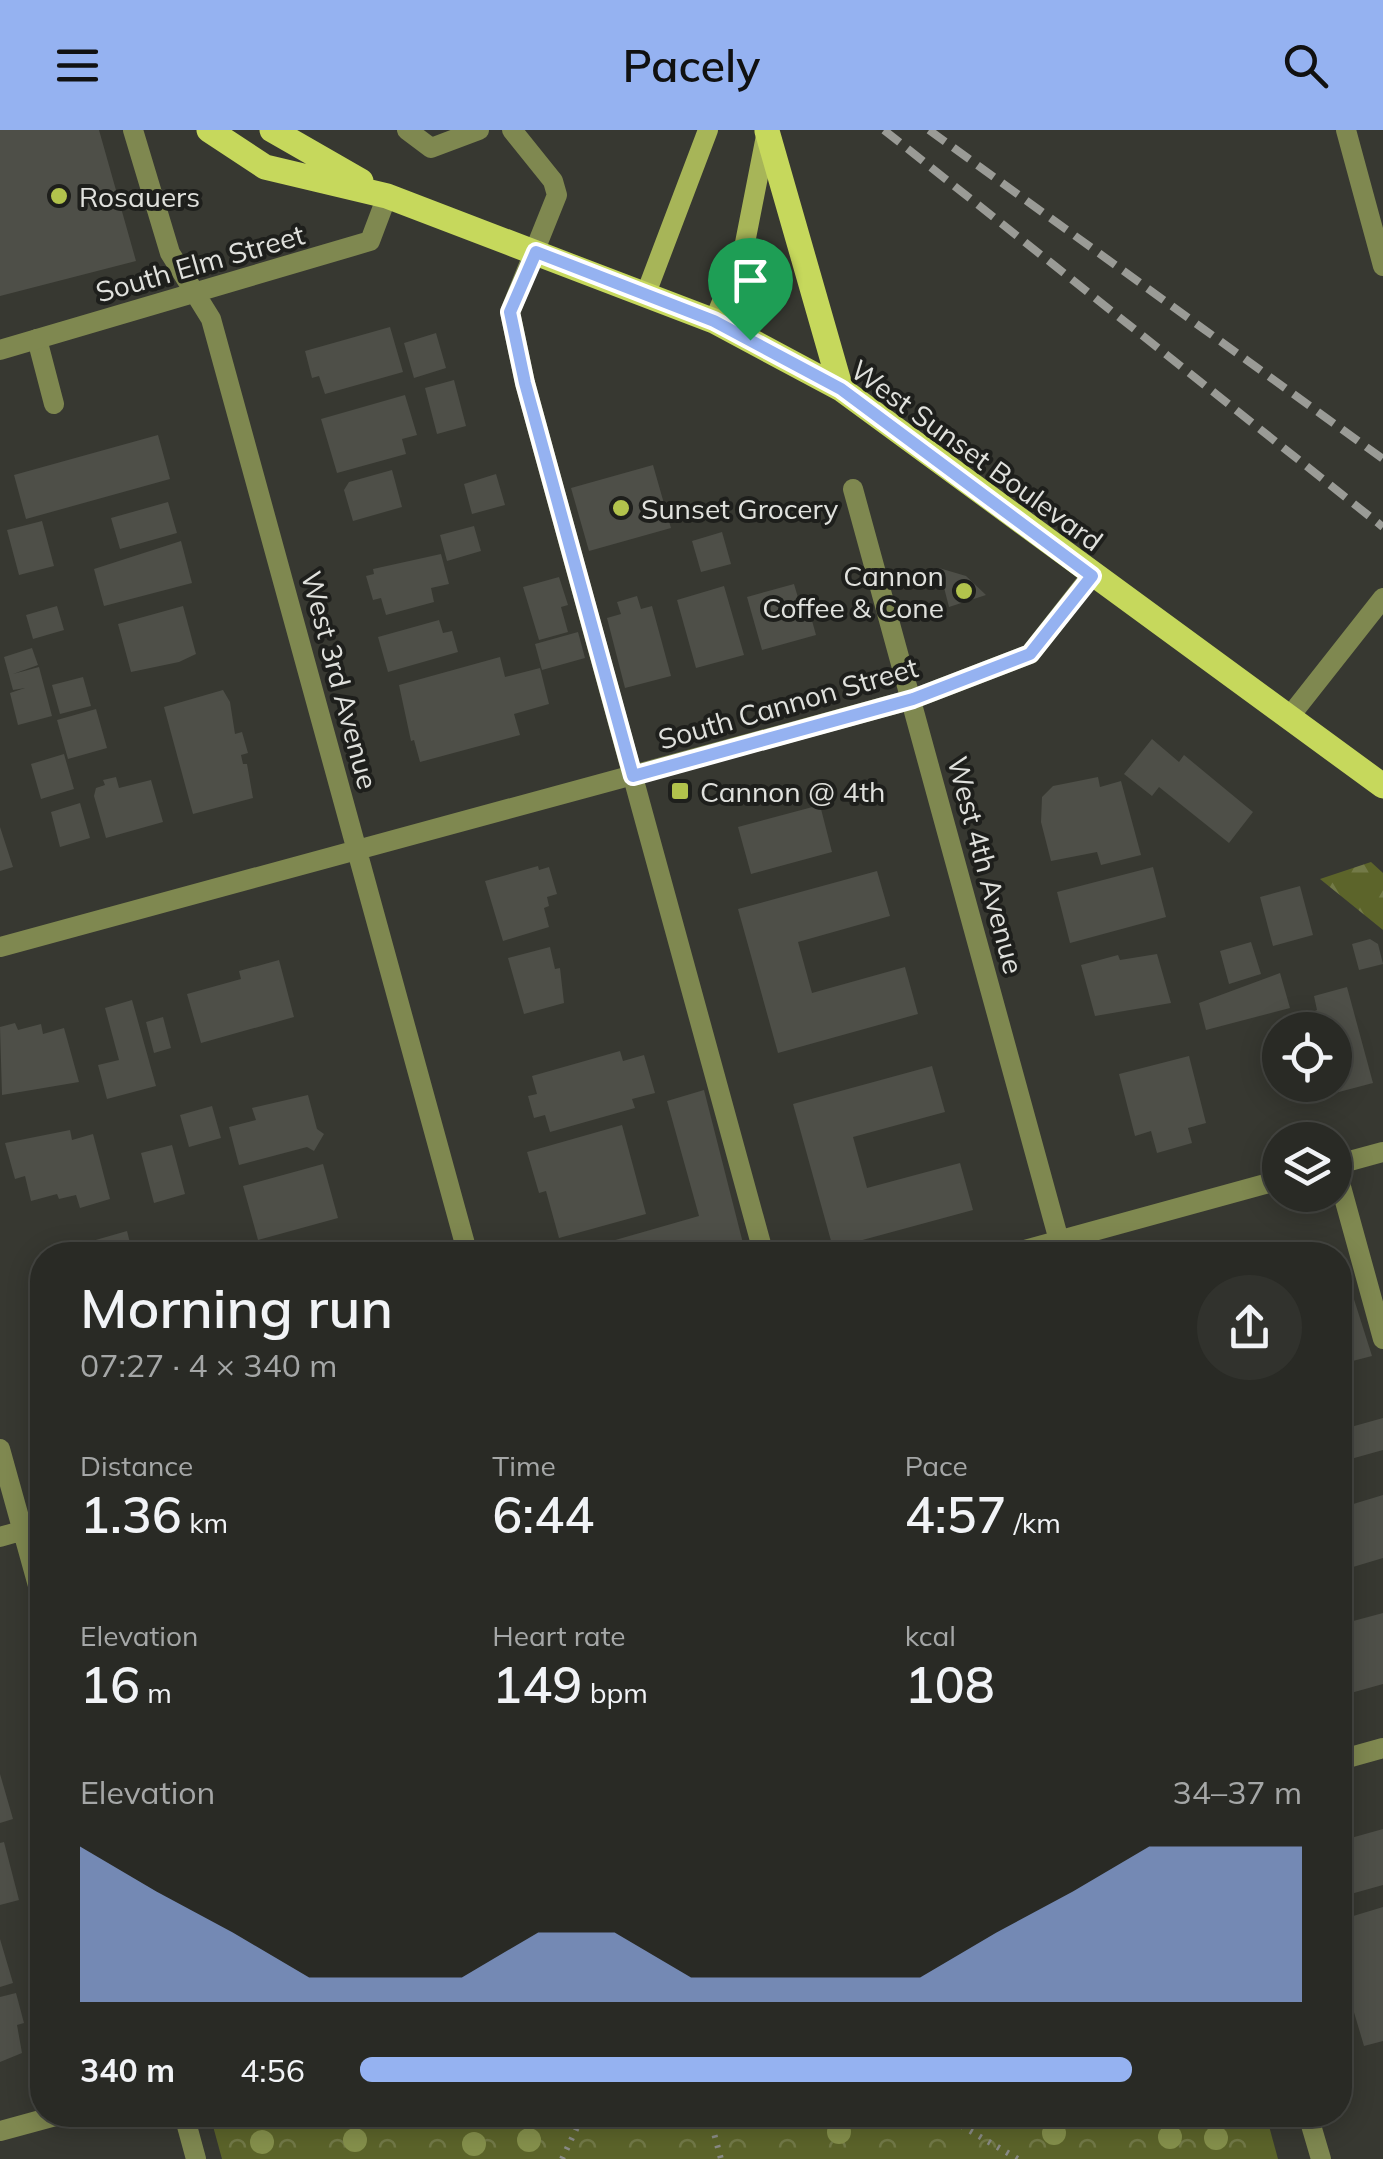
<!DOCTYPE html>
<meta charset="utf-8">
<style>
body{margin:0;font-family:Mulish,sans-serif;background:#31322d;color:#f1f3f6;height:100vh;display:flex;flex-direction:column;font-size:38px;white-space:nowrap}
*{box-sizing:border-box;margin:0}
p{font-size:32px;color:#a5a7a7}
.icon{flex:none;width:55px;height:55px;fill:none;stroke:currentColor;stroke-width:2;stroke-linecap:round;stroke-linejoin:round}
.map{position:relative;flex:1;overflow:hidden}
.details{position:absolute;left:30px;top:1112px;width:1322px;height:885px;display:flex;flex-direction:column;background:#292a25;border-radius:40px;box-shadow:0 5px 25px #0003,0 0 0 2px #454642}
.details>*{flex:none}
.tools{position:absolute;left:1262px;top:882px;display:grid;gap:20px}
.tools a{display:grid;place-items:center;width:90px;height:90px;border-radius:50%;background:#292a25;box-shadow:0 5px 25px #0003,0 0 0 2px #454642;font-size:50px}
.pin{position:absolute;display:grid;place-items:center;width:85px;height:85px;color:#fff;margin:-102px -42px;border-radius:50% 50% 50% 0;rotate:-45deg;box-shadow:0 0 10px #0007}
.pin .icon{rotate:45deg}
.round{display:grid;place-items:center;flex:none;width:105px;height:105px;border-radius:52px;background:#31322d}
.headline{display:flex;align-items:center;justify-content:space-between;height:170px;padding:0 50px}
h1{font-size:55px;font-weight:600;line-height:75px}
.metrics{display:grid;grid-template-columns:repeat(3,1fr);gap:15px;height:170px;padding:10px 50px}
.metrics div{display:grid;align-content:center}
.metrics b{font-size:50px;font-weight:600}
.metrics small{font-size:28px;font-weight:400}
.metrics p{font-size:28px}
.chart{height:280px;padding:20px 50px}
.chart p{display:flex;justify-content:space-between}
.chart svg{width:100%;height:180px;margin-top:10px;fill:#95b2f1;opacity:.7}
ul{padding:0 50px;list-style:none;font-size:32px}
li{display:grid;grid-template-columns:160px 120px 1fr;align-items:center;height:75px}
li i{height:25px;border-radius:12px;background:#95b2f1}
header{display:flex;justify-content:space-between;align-items:center;height:130px;padding:0 50px;background:#95b2f1;color:#111;font-size:45px;font-weight:600}
.map>svg:first-child{display:block}
.forest{fill:url(#forest-firs)}
.park{fill:url(#park-crowns)}
.building{fill:#4e4f48}
.lines{fill:none;stroke-linecap:round;stroke-linejoin:round}
.path{stroke:#8a8b86;stroke-width:6;stroke-dasharray:2.5 8;stroke-linecap:butt}
.lane{stroke:#7f8850;stroke-width:20}
.street{stroke:#7f8850;stroke-width:20}
.secondary{stroke:#a7b558;stroke-width:20}
.primary{stroke:#c6d85c;stroke-width:25}
.rail{stroke:#9a9b96;stroke-width:8;stroke-dasharray:20 10;stroke-linecap:butt}
.tree{fill:#86914c}
.route-casing{stroke:#fff;stroke-width:20}
.route{stroke:#95b2f1;stroke-width:12}
.poi-dot{fill:#b2c34c;stroke:#1e1f1c;stroke-width:4}
.labels{text-anchor:middle;dominant-baseline:central;stroke-width:8;stroke-linejoin:round;paint-order:stroke}
.poi-label{font-size:28px;fill:#e0e1dd;stroke:#1e1f1c;text-anchor:start}
.street-label{font-size:28px;fill:#e0e1dd;stroke:#1e1f1c}
</style>
<header><svg class="icon" aria-label="menu" viewBox="0 0 24 24"><path d="M4 6h16M4 12h16M4 18h16"/></svg>Pacely<svg class="icon" aria-label="search" viewBox="0 0 24 24"><circle cx="10" cy="10" r="6"/><path d="M15 15l6 6"/></svg></header>
<div class="map">
<svg width="1383" height="2029" viewBox="0 0 1383 2029">
<defs>
<pattern id="forest-firs" width="22" height="20" patternUnits="userSpaceOnUse" patternTransform="scale(2.5)"><rect width="22" height="20" fill="#5c642a"/><path d="M5 1l3.5 6h-7zM16 11l3.5 6h-7z" fill="#737a48"/></pattern>
<pattern id="park-crowns" width="20" height="18" patternUnits="userSpaceOnUse" patternTransform="scale(2.5)"><rect width="20" height="18" fill="#5c642a"/><path d="M2 6a3 3 0 1 1 6 0M12 15a3 3 0 1 1 6 0" fill="none" stroke="#737a48"/></pattern>
</defs>
<rect width="100%" height="100%" fill="#373831"/>
<!-- forest -->
<path class="forest" d="M1371,732L1383,743V800L1320,749Z"/>
<!-- park -->
<path class="park" d="M210,1985H1266L1278,2029H222Z"/>
<!-- building -->
<path class="building" d="M0,0H99L136,131L0,166Z
M390,197L403,242L325,264L319,246L312,248L305,221Z
M436,203L446,238L414,248L404,213Z
M454,250L466,296L437,304L425,258Z
M405,265L417,305L402,309L406,324L337,343L321,289Z
M158,305L170,349L26,389L14,345Z
M653,335L671,398L589,421L571,358Z
M392,340L402,377L353,391L344,360L349,352Z
M496,344L505,375L472,384L464,354Z
M168,372L177,403L120,419L111,388Z
M42,391L54,436L19,445L7,400Z
M474,396L481,421L447,431L440,405Z
M722,402L731,434L701,442L692,411Z
M181,411L192,453L104,476L94,439Z
M441,424L449,454L431,458L434,472L386,485L381,468L373,470L366,446L374,444L373,439Z
M939,438L966,446L986,465L949,477Z
M559,447L568,475L561,477L568,502L539,510L523,457Z
M794,454L799,471L806,469L816,505L762,520L747,467Z
M724,456L744,525L696,538L677,470Z
M637,466L641,479L652,476L671,546L625,558L607,488L621,484L617,472Z
M57,476L64,500L33,509L26,485Z
M183,476L196,524L179,532L131,542L118,494Z
M439,490L443,503L452,501L458,522L388,542L378,507Z
M578,502L585,528L542,540L535,514Z
M32,518L38,535L13,544L39,537L52,586L18,595L10,563L25,558L13,560L4,527Z
M500,527L505,547L540,538L549,574L514,584L520,605L420,632L414,610L411,611L399,555Z
M83,547L91,576L60,584L52,555Z
M223,560L230,572L235,604L242,602L248,623L241,625L243,634H247L253,668L193,684L164,577Z
M96,579L107,618L68,629L57,590Z
M1152,609L1179,632L1184,625L1253,682L1229,713L1159,657L1152,666L1124,644Z
M64,624L74,659L41,669L31,634Z
M116,647L119,658L151,650L163,692L106,708L94,666L96,658L105,655L103,650Z
M1098,647L1100,657L1121,651L1141,725L1101,735L1097,722L1051,731L1041,692L1042,667L1053,656Z
M80,673L90,708L60,717L51,682Z
M820,675L832,722L751,744L738,697Z
M0,697L13,737L0,741Z
M538,736L539,740L549,737L557,764L547,767L549,776L544,778L549,797L503,811L485,751Z
M1153,737L1166,787L1070,813L1057,762Z
M877,741L890,786L798,812L812,863L905,837L918,884L778,923L738,779Z
M1300,756L1313,805L1273,816L1260,767Z
M1370,809L1378,814L1383,834L1359,840L1352,814Z
M1251,812L1261,844L1229,854L1220,821Z
M550,817L555,839L560,838L564,873L524,884L508,828Z
M1157,824L1171,873L1095,886L1081,835L1118,825L1120,830Z
M279,830L294,887L201,913L187,864L241,849L239,841Z
M1280,843L1290,878L1206,900L1199,873Z
M1347,857L1373,953L1320,967L1316,955H1335V900H1302L1299,888L1317,880L1314,866Z
M132,870L156,956L107,969L98,935L119,930L105,878Z
M163,887L171,918L154,923L146,892Z
M15,893L18,900L41,894L43,904L64,898L79,952L2,965L0,897Z
M620,921L623,931L644,925L655,963L632,969L635,978L550,1002L545,985L534,988L528,966L537,964L532,946Z
M1189,926L1206,993L1188,998L1192,1013L1157,1023L1151,1001L1135,1006L1119,944Z
M932,936L945,982L853,1007L867,1058L960,1033L973,1080L833,1118L793,974Z
M704,960L746,1125H563L699,1086L667,971Z
M308,965L317,999L324,1004L314,1021L307,1017L239,1035L229,997L256,990L252,978Z
M212,976L221,1008L189,1017L180,985Z
M622,995L646,1084L559,1108L546,1061L539,1063L527,1022Z
M70,1000L72,1010L93,1004L110,1069L80,1078L76,1065L59,1069L57,1064L31,1071L25,1046L15,1049L5,1013Z
M172,1015L185,1064L154,1073L141,1023Z
M323,1034L338,1088L258,1110L243,1056Z
M127,1101L133,1125H47V1124Z
M1352,1163L1372,1226L1341,1234L1340,1216L1345,1215L1340,1201V1167Z
M1383,1288V1320L1340,1332V1300Z
M1383,1365V1428L1343,1440L1340,1378Z
M1383,1483V1554L1340,1566V1512L1347,1510L1342,1494Z
M0,1644L13,1689L0,1693Z
M1383,1699V1755L1340,1767V1711Z
M4,1712L19,1770L0,1775V1713Z
M1383,1777V1911L1364,1916L1340,1835V1790Z
M0,1809L13,1853L0,1857Z
M16,1863L24,1893L17,1895L22,1923L0,1932V1867Z"/>
<g class="lines">
<!-- path -->
<path class="path" d="M753,161L787,175
M709,1985L721,2029
M943,1985L1018,2029
M562,2029L583,1985"/>
<!-- lane -->
<path class="lane" d="M407,0L431,18L479,0
M512,0L553,51L557,65L510,182L525,253L764,1125
M37,209L54,274
M1335,1035L1383,1209"/>
<!-- street -->
<path class="street" d="M133,0L170,123L211,189L468,1125
M1346,0L1383,136
M0,220L370,111L387,66
M853,359L1063,1125
M1290,586L1383,468
M0,817L913,569L1030,524L1091,446
M1335,1035L1383,1022
M1006,1125L1280,1050
M0,1319L42,1470
M0,1407L42,1395
M1340,1630L1383,1618
M184,1985L196,2029
M1308,1985L1321,2029
M0,2001L59,1985"/>
<!-- secondary -->
<path class="secondary" d="M645,166L708,0
M714,191L744,118L766,6"/>
<!-- primary -->
<path class="primary" d="M209,0L265,37L387,66L714,191L841,259L1383,656
M272,0L361,51
M767,1L841,259"/>
<!-- rail -->
<path class="rail" d="M884,0L1383,397
M929,0L1383,329"/>
</g>
<!-- trees -->
<g class="tree">
<circle cx="839" cy="2002" r="12"/>
<circle cx="1054" cy="2003" r="12"/>
<circle cx="1170" cy="2007" r="12"/>
<circle cx="1216" cy="2008" r="12"/>
<circle cx="355" cy="2010" r="12"/>
<circle cx="529" cy="2010" r="12"/>
<circle cx="262" cy="2012" r="12"/>
<circle cx="474" cy="2014" r="12"/>
</g>
<g class="lines">
<!-- route casing -->
<g class="route-casing">
<path id="route" d="M536,122L714,191L841,259L1092,446L1030,524L913,569L633,646L525,253L510,182Z"/>
</g>
<!-- route -->
<use href="#route" class="route"/>
</g>
<!-- markers -->
<g class="poi-dot">
<circle cx="59" cy="66" r="10"/>
<circle cx="621" cy="378" r="10"/>
<circle cx="964" cy="461" r="10"/>
<rect x="670" y="651" width="20" height="20" rx="5"/>
</g>
<g class="labels">
<!-- poi labels -->
<g class="poi-label">
<text x="79" y="66">Rosauers</text>
<text x="641" y="378">Sunset Grocery</text>
<text x="944" y="445" text-anchor="end">Cannon<tspan x="944" dy="32">Coffee &amp; Cone</tspan></text>
<text x="700" y="661">Cannon @ 4th</text>
</g>
<!-- street labels -->
<g class="street-label">
<text transform="translate(200 133) rotate(-16)">South Elm Street</text>
<text transform="translate(977 325) rotate(36)">West Sunset Boulevard</text>
<text transform="translate(340 550) rotate(75)">West 3rd Avenue</text>
<text transform="translate(788 573) rotate(-16)">South Cannon Street</text>
<text transform="translate(986 735) rotate(75)">West 4th Avenue</text>
</g>
</g>
</svg>
<div class="tools">
<a><svg class="icon" aria-label="locate" viewBox="0 0 24 24"><circle cx="12" cy="12" r="6"/><path d="M12 2v4M12 18v4M2 12h4M18 12h4"/></svg></a>
<a><svg class="icon" aria-label="layers" viewBox="0 0 24 24"><path d="M12 4l9 5-9 5-9-5zM3 14l9 5 9-5"/></svg></a>
</div>
<div class="pin" style="left:750px;top:210px;background:#1e9e55"><svg class="icon" aria-label="arrive" viewBox="0 0 24 24"><path d="M6 21V4h12l-3 4 3 4H6"/></svg></div>
<section class="details">
<div class="headline"><div><h1>Morning run</h1><p>07:27 · 4 × 340 m</p></div><a class="round"><svg class="icon" aria-label="share" viewBox="0 0 24 24"><path d="M12 15V3M7 8l5-5 5 5M5 13v7h14v-7"/></svg></a></div>
<div class="metrics">
<div><p>Distance</p><b>1.36<small> km</small></b></div>
<div><p>Time</p><b>6:44</b></div>
<div><p>Pace</p><b>4:57<small> /km</small></b></div>
</div>
<div class="metrics">
<div><p>Elevation</p><b>16<small> m</small></b></div>
<div><p>Heart rate</p><b>149<small> bpm</small></b></div>
<div><p>kcal</p><b>108</b></div>
</div>
<div class="chart"><p><span>Elevation</span>34–37 m</p>
<svg viewBox="0 0 160 44" preserveAspectRatio="none"><path d="M0 44V6L10 17L20 27L30 38L40 38L50 38L60 27L70 27L80 38L90 38L100 38L110 38L120 27L130 17L140 6L150 6L160 6V44z"/></svg>
</div>
<ul>
<li><b>340 m</b>4:56<i style="width:82%"></i></li>
</ul>
</section>
</div>
